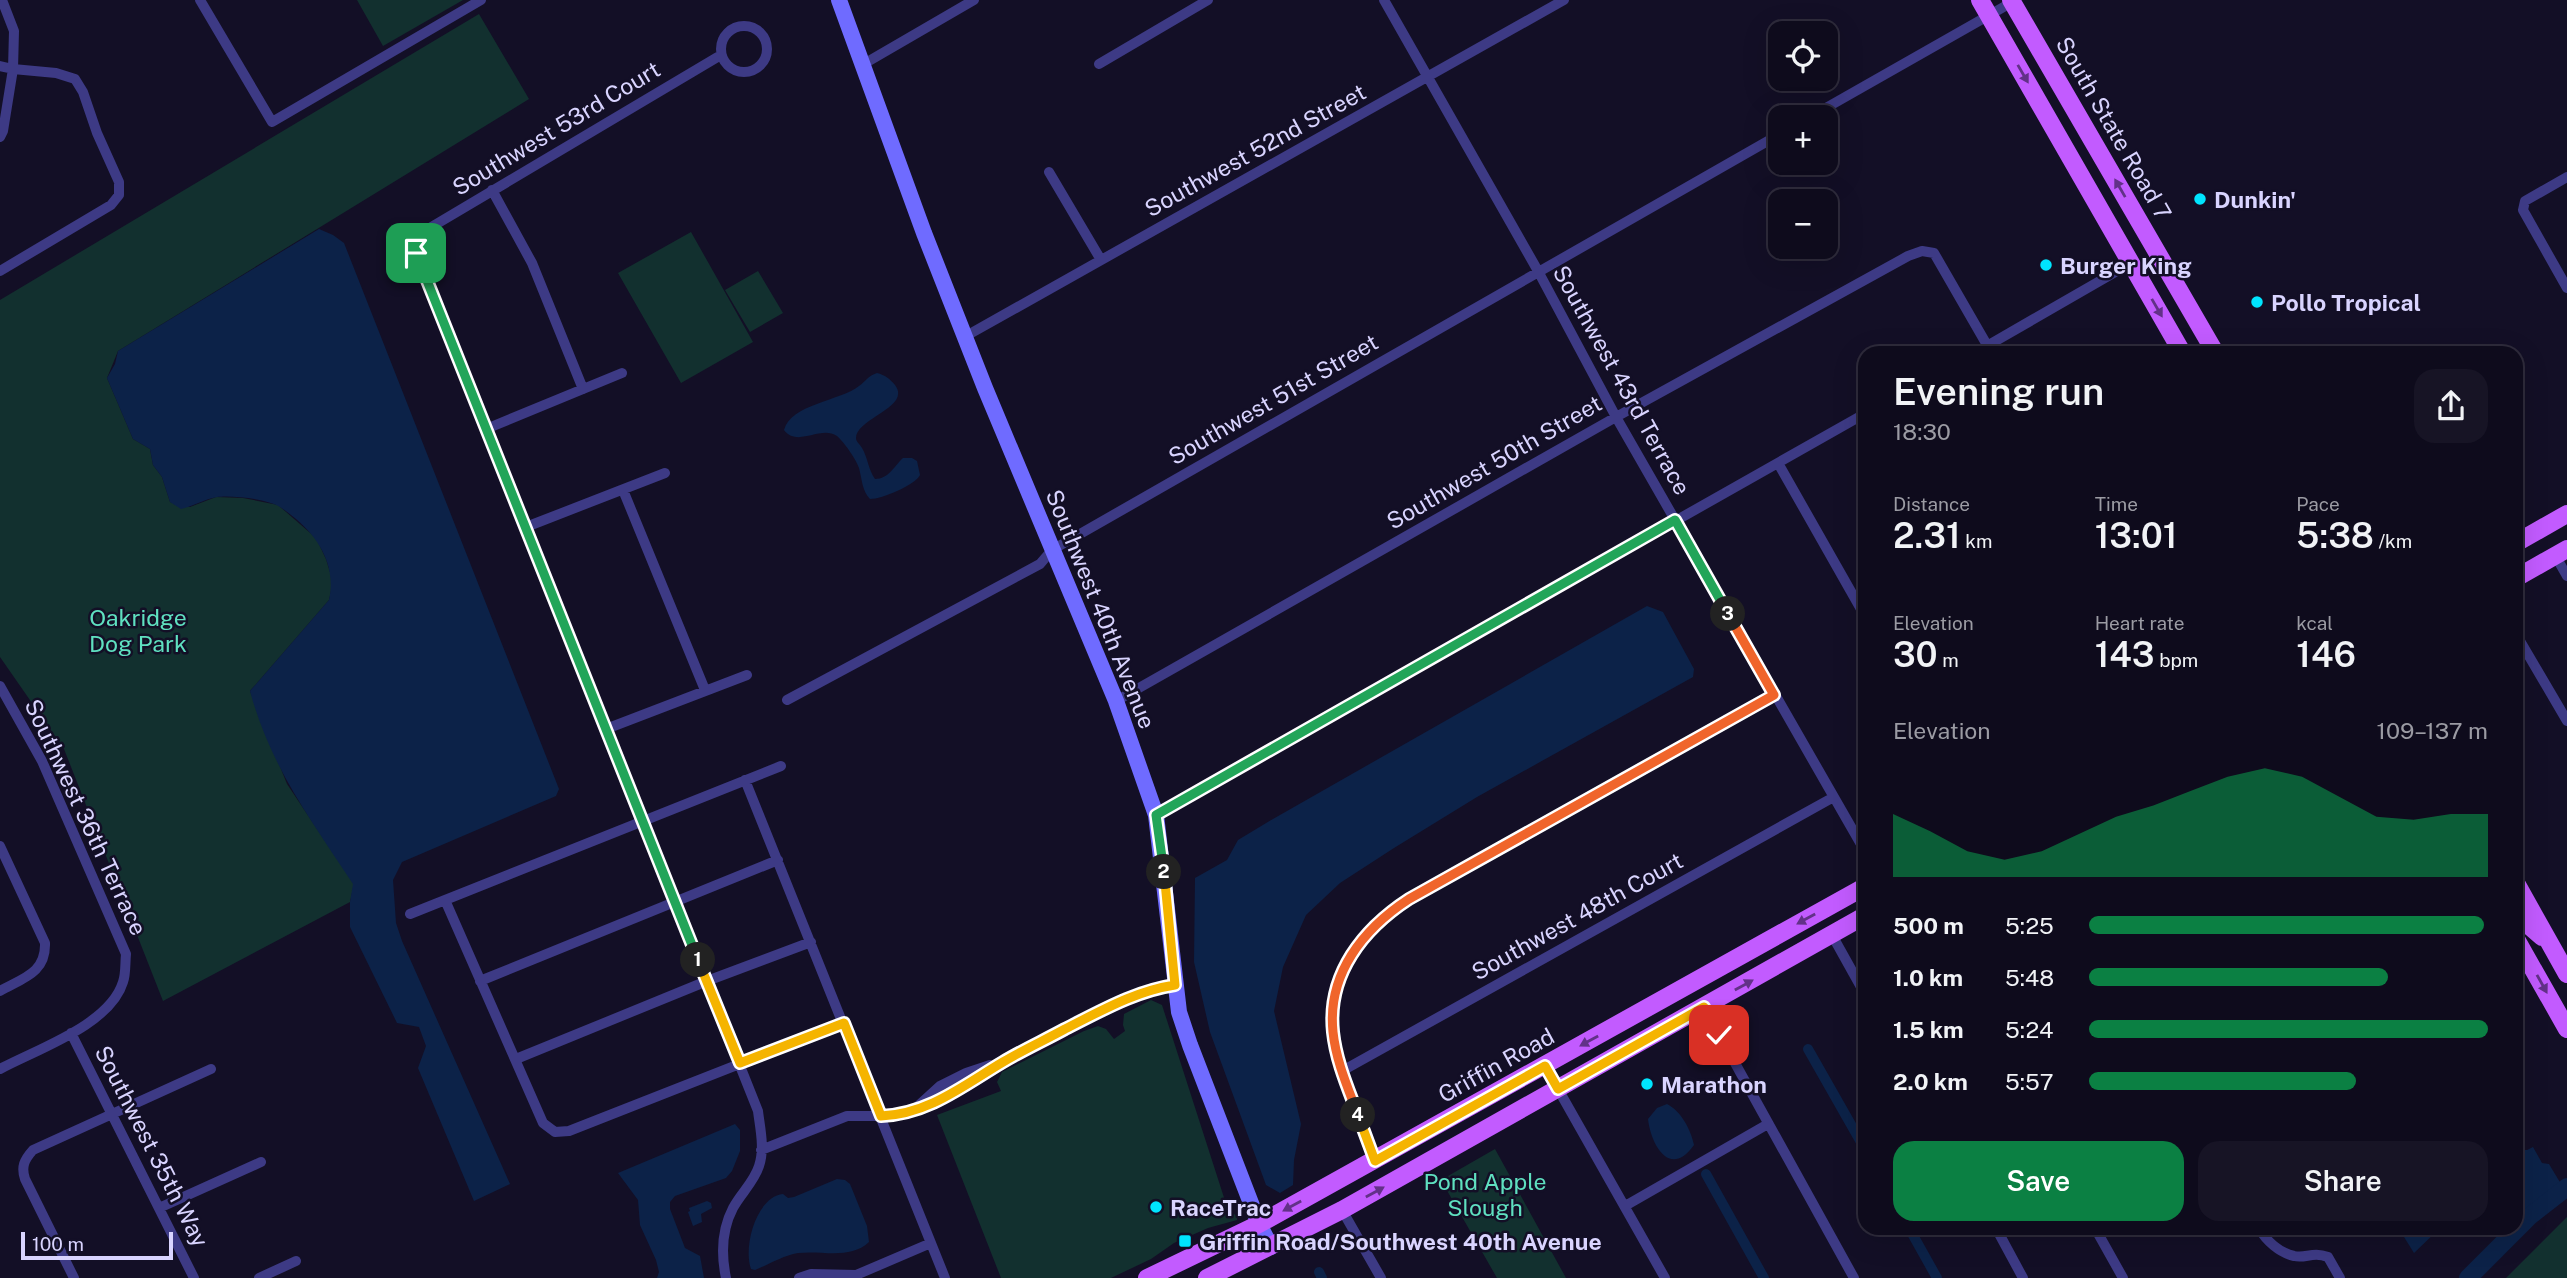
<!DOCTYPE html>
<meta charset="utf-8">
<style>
body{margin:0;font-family:"Public Sans",sans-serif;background:#171425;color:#f1f3f6;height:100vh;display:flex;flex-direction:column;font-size:26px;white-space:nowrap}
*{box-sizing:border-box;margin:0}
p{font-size:23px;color:#9b9ba3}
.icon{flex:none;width:38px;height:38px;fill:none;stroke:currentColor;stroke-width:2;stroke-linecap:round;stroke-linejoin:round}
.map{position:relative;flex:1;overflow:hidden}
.drawer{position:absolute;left:1858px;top:346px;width:665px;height:889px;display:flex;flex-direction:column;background:#0e0b1c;border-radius:21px;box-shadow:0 7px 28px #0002,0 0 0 2px #2e2b3b}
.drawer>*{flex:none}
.controls{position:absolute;left:1768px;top:21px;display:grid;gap:14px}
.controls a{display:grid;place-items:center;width:70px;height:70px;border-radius:14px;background:#0e0b1c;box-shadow:0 7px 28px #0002,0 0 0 2px #2e2b3b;font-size:35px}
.scale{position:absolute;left:21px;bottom:18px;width:152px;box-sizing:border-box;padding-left:7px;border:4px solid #d9d4ff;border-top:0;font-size:19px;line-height:24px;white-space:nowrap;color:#d9d4ff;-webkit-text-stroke:5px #130f26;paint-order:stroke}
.pin{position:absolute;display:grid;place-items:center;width:60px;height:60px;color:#fff;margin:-30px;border-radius:14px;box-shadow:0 4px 10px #0006}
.km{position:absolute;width:35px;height:35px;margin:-18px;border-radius:50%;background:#222;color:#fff;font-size:19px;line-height:35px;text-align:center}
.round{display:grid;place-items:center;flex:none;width:74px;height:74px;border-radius:21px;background:#171425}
.headline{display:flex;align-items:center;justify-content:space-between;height:119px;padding:0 35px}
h1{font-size:38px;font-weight:600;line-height:52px}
.figures{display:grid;grid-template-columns:repeat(3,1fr);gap:10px;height:119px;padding:7px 35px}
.figures div{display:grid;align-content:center}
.figures b{font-size:35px;font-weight:600}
.figures small{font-size:19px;font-weight:400}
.figures p{font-size:19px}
.chart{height:196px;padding:14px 35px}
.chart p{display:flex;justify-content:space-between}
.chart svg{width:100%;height:126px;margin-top:7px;fill:#0b8043;opacity:.7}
.primary-button{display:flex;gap:14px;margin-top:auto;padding:14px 35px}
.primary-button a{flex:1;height:80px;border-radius:21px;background:#0b8043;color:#fff;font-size:28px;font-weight:600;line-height:80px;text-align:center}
.primary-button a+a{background:#171425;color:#f1f3f6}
ul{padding:0 35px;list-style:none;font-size:23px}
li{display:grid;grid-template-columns:112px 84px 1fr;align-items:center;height:52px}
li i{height:18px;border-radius:9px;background:#0b8043}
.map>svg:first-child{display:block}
.green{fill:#12302f}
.water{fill:#0c2248}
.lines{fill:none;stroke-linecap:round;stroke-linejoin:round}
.canal{stroke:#0c2248;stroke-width:10}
.river{stroke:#0c2248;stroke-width:18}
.street{stroke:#3d3a85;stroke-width:10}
.secondary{stroke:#6f6bff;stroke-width:16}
.primary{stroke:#c25bff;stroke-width:18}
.oneway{fill:#623188}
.split-1-casing{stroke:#fff;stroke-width:14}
.split-2-casing{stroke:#fff;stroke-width:14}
.split-3-casing{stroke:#fff;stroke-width:14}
.split-4-casing{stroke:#fff;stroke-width:14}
.split-5-casing{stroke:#fff;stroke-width:14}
.split-1{stroke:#22a559;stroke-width:9}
.split-2{stroke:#f5b400;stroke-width:9}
.split-3{stroke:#22a559;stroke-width:9}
.split-4{stroke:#f0652b;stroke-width:9}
.split-5{stroke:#f5b400;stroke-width:9}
.poi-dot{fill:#00e5ff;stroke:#130f26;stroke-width:2.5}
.labels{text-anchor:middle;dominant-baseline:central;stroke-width:5;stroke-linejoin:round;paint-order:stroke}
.street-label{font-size:23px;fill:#d9d4ff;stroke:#130f26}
.poi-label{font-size:23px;font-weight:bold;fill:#d9d4ff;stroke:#130f26;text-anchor:start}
.park-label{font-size:23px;fill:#5fe0c0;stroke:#130f26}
</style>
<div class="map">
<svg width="2567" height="1278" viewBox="0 0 2567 1278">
<rect width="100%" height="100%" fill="#130f26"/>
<!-- green -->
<path class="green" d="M357,0H463L383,46Z
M479,14L529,99L118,351L107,378L133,439L150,449L153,465L162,477L170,502L190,507L216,497L243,498L278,505L316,538L326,559L333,582L329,600L250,691L287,784L354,884L350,902L163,1001L64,749L0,657V300Z
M691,232L753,342L681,383L618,273Z
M758,271L783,313L750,332L725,290Z
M1151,1000L1162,1005L1228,1210L1237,1216V1220L1208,1228L1174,1243L1151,1259L1111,1278H1001L937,1115L1001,1091L997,1082L1002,1072L1084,1031L1098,1026L1106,1029L1114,1039L1125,1031L1123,1025L1124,1014Z
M1495,1149L1566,1278H1497L1441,1180Z
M2567,1217V1278H2506Z"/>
<!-- water -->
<path class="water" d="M319,229L333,235L344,243L559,789L556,796L402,862L393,880L396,923L402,941L510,1184L474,1201L418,1068L426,1046L419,1027L397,1023L350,927V902L353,884C311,820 270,766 250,691L329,600C338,560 312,528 280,507C268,499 231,495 217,497C205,499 193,506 181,509L170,502L162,477L153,465L150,449L133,439L107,378L115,364L118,351Z
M877,373C885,375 890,379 895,385C912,408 855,418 856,439C857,443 860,444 862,448C868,458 868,469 875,479C889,479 894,466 903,458H912L917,461L920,475C915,485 882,499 870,499C862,491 862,479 859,468C856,459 844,442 837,436C820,425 798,448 784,430C791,404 840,401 859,386C866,381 868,376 877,373Z
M1647,606L1663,612L1694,669L1693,677L1477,797L1394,848L1340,883L1306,915L1283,967L1274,1011L1301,1124L1294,1160L1293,1185L1280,1193L1266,1185L1210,1032L1194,962L1195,878L1227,860L1238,840L1273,819Z
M1667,1104C1681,1111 1691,1130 1694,1145C1670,1179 1651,1145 1648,1119L1657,1108Z
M735,1124L740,1130V1151L732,1171L726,1178L675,1196L670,1202V1209L685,1248L700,1256L704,1278H657L659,1272L656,1260L640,1225L638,1200L618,1173Z
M2516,1140L2522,1150H2527L2533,1147L2542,1163L2549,1164L2564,1189L2530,1216L2517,1223Z
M837,1179L845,1180L850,1184L867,1226L869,1242C850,1260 822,1250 798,1253C782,1256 770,1264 755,1270L751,1269C743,1247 756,1197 783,1194L788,1198L794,1197Z
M707,1201L711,1203L712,1208L701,1214L702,1222L693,1226L688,1212L690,1211L689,1208Z
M2399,1229H2439L2414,1253Z"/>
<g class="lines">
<!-- canal -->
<path class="canal" d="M1808,1049L1866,1151
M1706,1174L1764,1278
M1909,1228L1937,1278
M1319,1272L1322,1278"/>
<!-- river -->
<path class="river" d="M2468,1278L2530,1216L2567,1187"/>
<!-- street -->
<path class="street" d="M200,0L272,122L481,0
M1384,0L1538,271L1616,417L1866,853
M721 49a23 23 0 1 1 46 0a23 23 0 1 1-46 0Z
M721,55L423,232L416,241V253L758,1111C760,1128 765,1148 759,1166C754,1182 741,1193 733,1208C721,1231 721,1254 726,1278
M1099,64L1208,0
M862,65L974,0
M0,66L13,69L14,31L2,0
M1810,117L2016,0
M0,137L3,131L13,69L56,73L75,79L83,92L97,133L119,182V195L111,205L0,271
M1049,172L1101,260
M2567,177L2525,201L2523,210L2567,288
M492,190L532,263L583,389
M966,336L1564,0
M1973,354L2131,263
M486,429L622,373
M1778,463L1866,618
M623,490L705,690
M526,527L665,473
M2555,555L2567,576
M2516,634L2567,721
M0,686L42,761L126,954C125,963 126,974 123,982C110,1025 37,1049 0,1069
M787,700L1040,564L1052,550L1780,134
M1116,701L1616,417L1908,256L1922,251L1934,253L1987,345
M606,729L747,675
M745,780L945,1278
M1156,815L1866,413
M0,846L45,943C46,973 23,978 0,991
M445,900L543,1123L555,1132L569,1131L844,1023
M410,914L781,766
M1832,935L1866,996
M480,981L778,860
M1704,1007L1854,1278
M71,1033L194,1278
M516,1059L707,981L811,942
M1545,1066L1665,1278
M1342,1071L1832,798
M917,1107L940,1086L966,1073L990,1065
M761,1150L847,1116H895L926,1107L969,1085L1003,1061L1133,995L1175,985
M1375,1161C1335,1054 1293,976 1409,899L1774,695
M1625,1206L1768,1124
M159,1208L261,1162
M1342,1210L1381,1278
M1996,1228L2023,1278
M2095,1228L2123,1278
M2259,1228C2266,1241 2280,1253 2294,1256C2306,1259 2312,1251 2328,1257L2340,1278
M74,1278L25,1179C21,1167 24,1160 33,1150L211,1069
M259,1278L296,1261
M799,1278L811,1274L856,1275L931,1243"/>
<!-- secondary -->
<path class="secondary" d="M839,0L924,233L985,388L1116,701L1156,815L1179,1012L1190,1045L1259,1224L1271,1247"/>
<!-- primary -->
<path class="primary" d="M1980,0L2183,354
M2011,0L2216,354
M2516,543L2567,514
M2516,578L2567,549
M2516,883L2567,974
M2516,919L2527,924L2542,937
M2516,939L2567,1029
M1147,1278L1259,1224L1866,886
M1207,1278L1342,1210L1866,915"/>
</g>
<!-- one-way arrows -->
<defs><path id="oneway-solid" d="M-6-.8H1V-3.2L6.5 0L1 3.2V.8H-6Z" transform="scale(1.75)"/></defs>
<g class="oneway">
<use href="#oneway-solid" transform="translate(2023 74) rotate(60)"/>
<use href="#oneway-solid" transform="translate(2120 188) rotate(-120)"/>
<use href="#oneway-solid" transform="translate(2157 308) rotate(60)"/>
<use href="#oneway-solid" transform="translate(1806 919) rotate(151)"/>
<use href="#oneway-solid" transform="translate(2542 984) rotate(61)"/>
<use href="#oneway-solid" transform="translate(1744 985) rotate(-29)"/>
<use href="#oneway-solid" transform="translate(1589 1041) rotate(151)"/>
<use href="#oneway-solid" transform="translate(1375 1192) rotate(-29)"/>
<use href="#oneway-solid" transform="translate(1292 1206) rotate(151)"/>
</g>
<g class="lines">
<!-- split-1 casing -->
<g class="split-1-casing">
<path id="split-1" d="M416,253L698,960"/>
</g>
<!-- split-2 casing -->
<g class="split-2-casing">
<path id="split-2" d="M698,960L740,1063L844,1023L881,1116C929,1114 964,1085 1003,1062C1023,1050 1045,1040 1065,1029C1101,1011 1135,991 1175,985L1164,872"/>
</g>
<!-- split-3 casing -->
<g class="split-3-casing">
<path id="split-3" d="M1164,872L1156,815L1675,520L1728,614"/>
</g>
<!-- split-4 casing -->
<g class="split-4-casing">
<path id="split-4" d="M1358,1115C1348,1088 1336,1061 1333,1032C1327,974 1363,929 1409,899L1774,695L1728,614"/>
</g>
<!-- split-5 casing -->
<g class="split-5-casing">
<path id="split-5" d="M1358,1115L1375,1161L1545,1066L1558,1089L1704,1007L1719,1035"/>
</g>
<!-- split-1 -->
<use href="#split-1" class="split-1"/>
<!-- split-2 -->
<use href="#split-2" class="split-2"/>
<!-- split-3 -->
<use href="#split-3" class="split-3"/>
<!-- split-4 -->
<use href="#split-4" class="split-4"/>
<!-- split-5 -->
<use href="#split-5" class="split-5"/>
</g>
<!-- markers -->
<g class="poi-dot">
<circle cx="2200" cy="199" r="7"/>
<circle cx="2046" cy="265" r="7"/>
<circle cx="2257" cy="302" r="7"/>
<circle cx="1647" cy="1084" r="7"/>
<circle cx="1156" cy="1207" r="7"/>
<rect x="1178" y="1234" width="14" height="14" rx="3.5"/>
</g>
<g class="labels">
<!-- street labels -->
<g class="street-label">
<text transform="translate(556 128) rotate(-31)">Southwest 53rd Court</text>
<text transform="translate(2114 128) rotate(60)">South State Road 7</text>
<text transform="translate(1255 150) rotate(-29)">Southwest 52nd Street</text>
<text transform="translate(1622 380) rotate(61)">Southwest 43rd Terrace</text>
<text transform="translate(1273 399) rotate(-30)">Southwest 51st Street</text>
<text transform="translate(1494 462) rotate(-30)">Southwest 50th Street</text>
<text transform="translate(1101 609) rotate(68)">Southwest 40th Avenue</text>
<text transform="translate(86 817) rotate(65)">Southwest 36th Terrace</text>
<text transform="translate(1577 916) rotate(-29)">Southwest 48th Court</text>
<text transform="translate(1496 1065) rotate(-29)">Griffin Road</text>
<text transform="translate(152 1146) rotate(63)">Southwest 35th Way</text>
</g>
<!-- poi labels -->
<g class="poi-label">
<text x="2214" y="199">Dunkin'</text>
<text x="2060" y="265">Burger King</text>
<text x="2271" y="302">Pollo Tropical</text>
<text x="1661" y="1084">Marathon</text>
<text x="1170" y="1207">RaceTrac</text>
<text x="1199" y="1241">Griffin Road/Southwest 40th Avenue</text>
</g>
<!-- park labels -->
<g class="park-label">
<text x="138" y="617">Oakridge<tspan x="138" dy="26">Dog Park</tspan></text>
<text x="1485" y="1181">Pond Apple<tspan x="1485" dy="26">Slough</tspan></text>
</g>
</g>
</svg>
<div class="controls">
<a><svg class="icon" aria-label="locate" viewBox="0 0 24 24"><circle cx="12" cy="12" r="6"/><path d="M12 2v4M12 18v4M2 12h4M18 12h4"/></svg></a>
<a>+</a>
<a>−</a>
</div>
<div class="scale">100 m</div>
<div class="pin" style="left:416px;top:253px;background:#1e9e55"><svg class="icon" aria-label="arrive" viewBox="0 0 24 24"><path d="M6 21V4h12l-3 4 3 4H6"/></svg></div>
<div class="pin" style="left:1719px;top:1035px;background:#d93025"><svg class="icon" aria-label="check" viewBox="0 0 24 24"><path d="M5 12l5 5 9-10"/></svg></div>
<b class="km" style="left:698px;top:960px">1</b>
<b class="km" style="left:1164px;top:872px">2</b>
<b class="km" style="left:1728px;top:614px">3</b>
<b class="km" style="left:1358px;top:1115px">4</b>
<section class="drawer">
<div class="headline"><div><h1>Evening run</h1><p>18:30</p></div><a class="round"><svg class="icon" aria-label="share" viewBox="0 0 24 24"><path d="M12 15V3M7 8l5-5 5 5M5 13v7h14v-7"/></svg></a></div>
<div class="figures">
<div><p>Distance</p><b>2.31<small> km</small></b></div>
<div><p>Time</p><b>13:01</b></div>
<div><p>Pace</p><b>5:38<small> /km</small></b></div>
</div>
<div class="figures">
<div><p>Elevation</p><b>30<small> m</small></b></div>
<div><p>Heart rate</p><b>143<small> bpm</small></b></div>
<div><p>kcal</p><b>146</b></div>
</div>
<div class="chart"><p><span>Elevation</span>109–137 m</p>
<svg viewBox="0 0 160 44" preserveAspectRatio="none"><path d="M0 44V22L10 28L20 35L30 38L40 35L50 29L60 23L70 19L80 14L90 9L100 6L110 9L120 16L130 23L140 24L150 22L160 22V44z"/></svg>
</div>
<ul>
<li><b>500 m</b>5:25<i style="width:99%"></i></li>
<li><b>1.0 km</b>5:48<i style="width:75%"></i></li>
<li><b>1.5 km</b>5:24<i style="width:100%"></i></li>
<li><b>2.0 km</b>5:57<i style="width:67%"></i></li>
</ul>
<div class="primary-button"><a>Save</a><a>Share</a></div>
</section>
</div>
